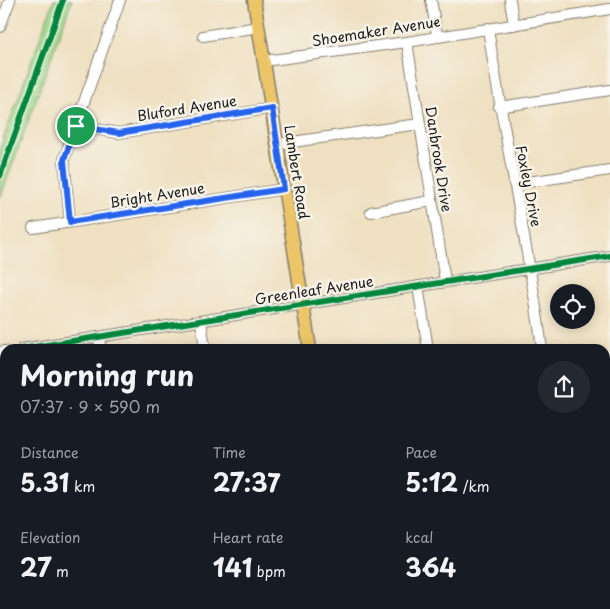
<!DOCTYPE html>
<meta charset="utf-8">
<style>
body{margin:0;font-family:"Playpen Sans",sans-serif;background:#242831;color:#f1f3f6;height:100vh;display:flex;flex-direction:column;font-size:19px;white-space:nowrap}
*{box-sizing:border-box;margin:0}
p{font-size:16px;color:#9ea1a6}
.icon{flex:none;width:28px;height:28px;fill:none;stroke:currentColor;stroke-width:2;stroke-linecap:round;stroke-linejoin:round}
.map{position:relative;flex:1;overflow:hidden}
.panel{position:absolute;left:0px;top:344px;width:610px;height:266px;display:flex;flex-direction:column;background:#171b24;border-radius:15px 15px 0 0;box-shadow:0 2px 12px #0003}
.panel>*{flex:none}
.controls{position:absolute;left:550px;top:284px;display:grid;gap:10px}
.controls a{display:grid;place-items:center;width:45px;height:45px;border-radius:50%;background:#171b24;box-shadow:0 2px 12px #0003;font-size:25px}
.pin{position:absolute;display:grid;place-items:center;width:42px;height:42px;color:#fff;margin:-21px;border:2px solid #fff;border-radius:50%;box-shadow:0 1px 5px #0007}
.round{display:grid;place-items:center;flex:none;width:52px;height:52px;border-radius:26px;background:#242831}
.headline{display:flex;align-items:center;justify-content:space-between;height:85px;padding:0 20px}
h1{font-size:28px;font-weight:700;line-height:38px}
.figures{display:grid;grid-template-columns:repeat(3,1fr);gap:8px;height:85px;padding:5px 20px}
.figures div{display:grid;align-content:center}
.figures b{font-size:25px;font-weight:700}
.figures small{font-size:14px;font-weight:400}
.figures p{font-size:14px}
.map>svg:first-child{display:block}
.green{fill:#9cd78a;stroke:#5c7a53}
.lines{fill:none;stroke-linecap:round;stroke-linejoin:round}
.minor-casing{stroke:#867e6e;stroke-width:12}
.major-casing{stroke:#867e6e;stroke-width:15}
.minor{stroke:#fff;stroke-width:10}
.major{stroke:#ecc569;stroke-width:12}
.cycleway-casing{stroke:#f7f3e8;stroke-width:9}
.cycleway{stroke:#00873e;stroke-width:6}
.route-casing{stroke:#fff;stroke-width:10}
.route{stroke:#2563eb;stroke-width:6}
.labels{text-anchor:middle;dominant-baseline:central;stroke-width:5;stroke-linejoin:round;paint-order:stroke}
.street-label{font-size:14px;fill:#1c1c1c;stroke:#f7f3e8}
</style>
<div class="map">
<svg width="610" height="609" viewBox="0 0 610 609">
<rect width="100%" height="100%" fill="#f7f3e8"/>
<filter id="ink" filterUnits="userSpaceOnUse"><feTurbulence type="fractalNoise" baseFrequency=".02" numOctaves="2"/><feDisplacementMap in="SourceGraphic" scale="10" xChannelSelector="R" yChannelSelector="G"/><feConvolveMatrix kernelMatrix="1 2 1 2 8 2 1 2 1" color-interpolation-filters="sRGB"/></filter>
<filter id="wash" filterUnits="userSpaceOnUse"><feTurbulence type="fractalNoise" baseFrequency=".0096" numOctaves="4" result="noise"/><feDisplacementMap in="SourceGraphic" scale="20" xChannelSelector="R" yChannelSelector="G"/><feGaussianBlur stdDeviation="1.12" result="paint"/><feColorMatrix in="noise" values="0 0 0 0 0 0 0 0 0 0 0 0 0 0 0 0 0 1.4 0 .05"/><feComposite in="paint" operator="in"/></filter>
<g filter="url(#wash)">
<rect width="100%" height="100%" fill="#efe0c1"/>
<!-- green -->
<path class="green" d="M54,0H72L0,199V148Z"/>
</g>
<g filter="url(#ink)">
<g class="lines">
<!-- minor casing -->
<g class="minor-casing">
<path id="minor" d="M431,0L437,35
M510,0L514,25
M0,27L10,0
M488,28C503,135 528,241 542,349
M203,36L258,27
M407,42L445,281
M264,61L407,42L610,9
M499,107L610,90
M76,126L119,133L273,108
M278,144L419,124
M514,184L610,170
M371,212L431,201
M70,222L64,159L120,0
M33,228L284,189
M418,286L428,349
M201,321L205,349
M99,337L101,349
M22,349L610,256
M0,352L5,351
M0,362L5,387
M605,501L610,500
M0,543L5,542
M149,605L150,609
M198,605L199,609
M469,605L470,609
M583,605L584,609"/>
</g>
<!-- major casing -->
<g class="major-casing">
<path id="major" d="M254,0L310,349
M353,605L354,609"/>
</g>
<!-- minor -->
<use href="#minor" class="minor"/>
<!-- major -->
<use href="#major" class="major"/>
<!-- cycleway casing -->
<g class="cycleway-casing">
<path id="cycleway" d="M0,176L63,0
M22,349L610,256"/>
</g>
<!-- cycleway -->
<use href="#cycleway" class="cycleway"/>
</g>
</g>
<g class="lines" filter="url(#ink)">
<!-- route casing -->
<g class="route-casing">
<path id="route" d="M272,108L284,189L70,222L64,160L76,126L119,133Z"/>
</g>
<!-- route -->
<use href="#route" class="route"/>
</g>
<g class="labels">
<!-- street labels -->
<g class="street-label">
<text transform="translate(376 31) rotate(-9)">Shoemaker Avenue</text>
<text transform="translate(187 108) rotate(-9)">Bluford Avenue</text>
<text transform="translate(439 159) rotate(81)">Danbrook Drive</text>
<text transform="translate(297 172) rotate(81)">Lambert Road</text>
<text transform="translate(529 186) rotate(79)">Foxley Drive</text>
<text transform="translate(157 195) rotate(-9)">Bright Avenue</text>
<text transform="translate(314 290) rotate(-9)">Greenleaf Avenue</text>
</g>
</g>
</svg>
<div class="controls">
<a><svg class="icon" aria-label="locate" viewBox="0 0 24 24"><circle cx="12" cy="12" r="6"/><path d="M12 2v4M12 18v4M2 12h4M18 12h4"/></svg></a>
</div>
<div class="pin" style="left:76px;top:126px;background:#1e9e55"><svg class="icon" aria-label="arrive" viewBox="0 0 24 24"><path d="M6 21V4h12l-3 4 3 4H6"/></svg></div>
<section class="panel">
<div class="headline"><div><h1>Morning run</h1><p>07:37 · 9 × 590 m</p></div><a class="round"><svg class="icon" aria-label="share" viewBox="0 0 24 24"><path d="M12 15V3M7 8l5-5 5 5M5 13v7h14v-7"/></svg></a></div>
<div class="figures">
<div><p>Distance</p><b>5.31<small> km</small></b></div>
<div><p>Time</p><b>27:37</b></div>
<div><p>Pace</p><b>5:12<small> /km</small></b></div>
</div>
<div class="figures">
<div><p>Elevation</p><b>27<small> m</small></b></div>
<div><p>Heart rate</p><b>141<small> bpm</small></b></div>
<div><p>kcal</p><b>364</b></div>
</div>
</section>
</div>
